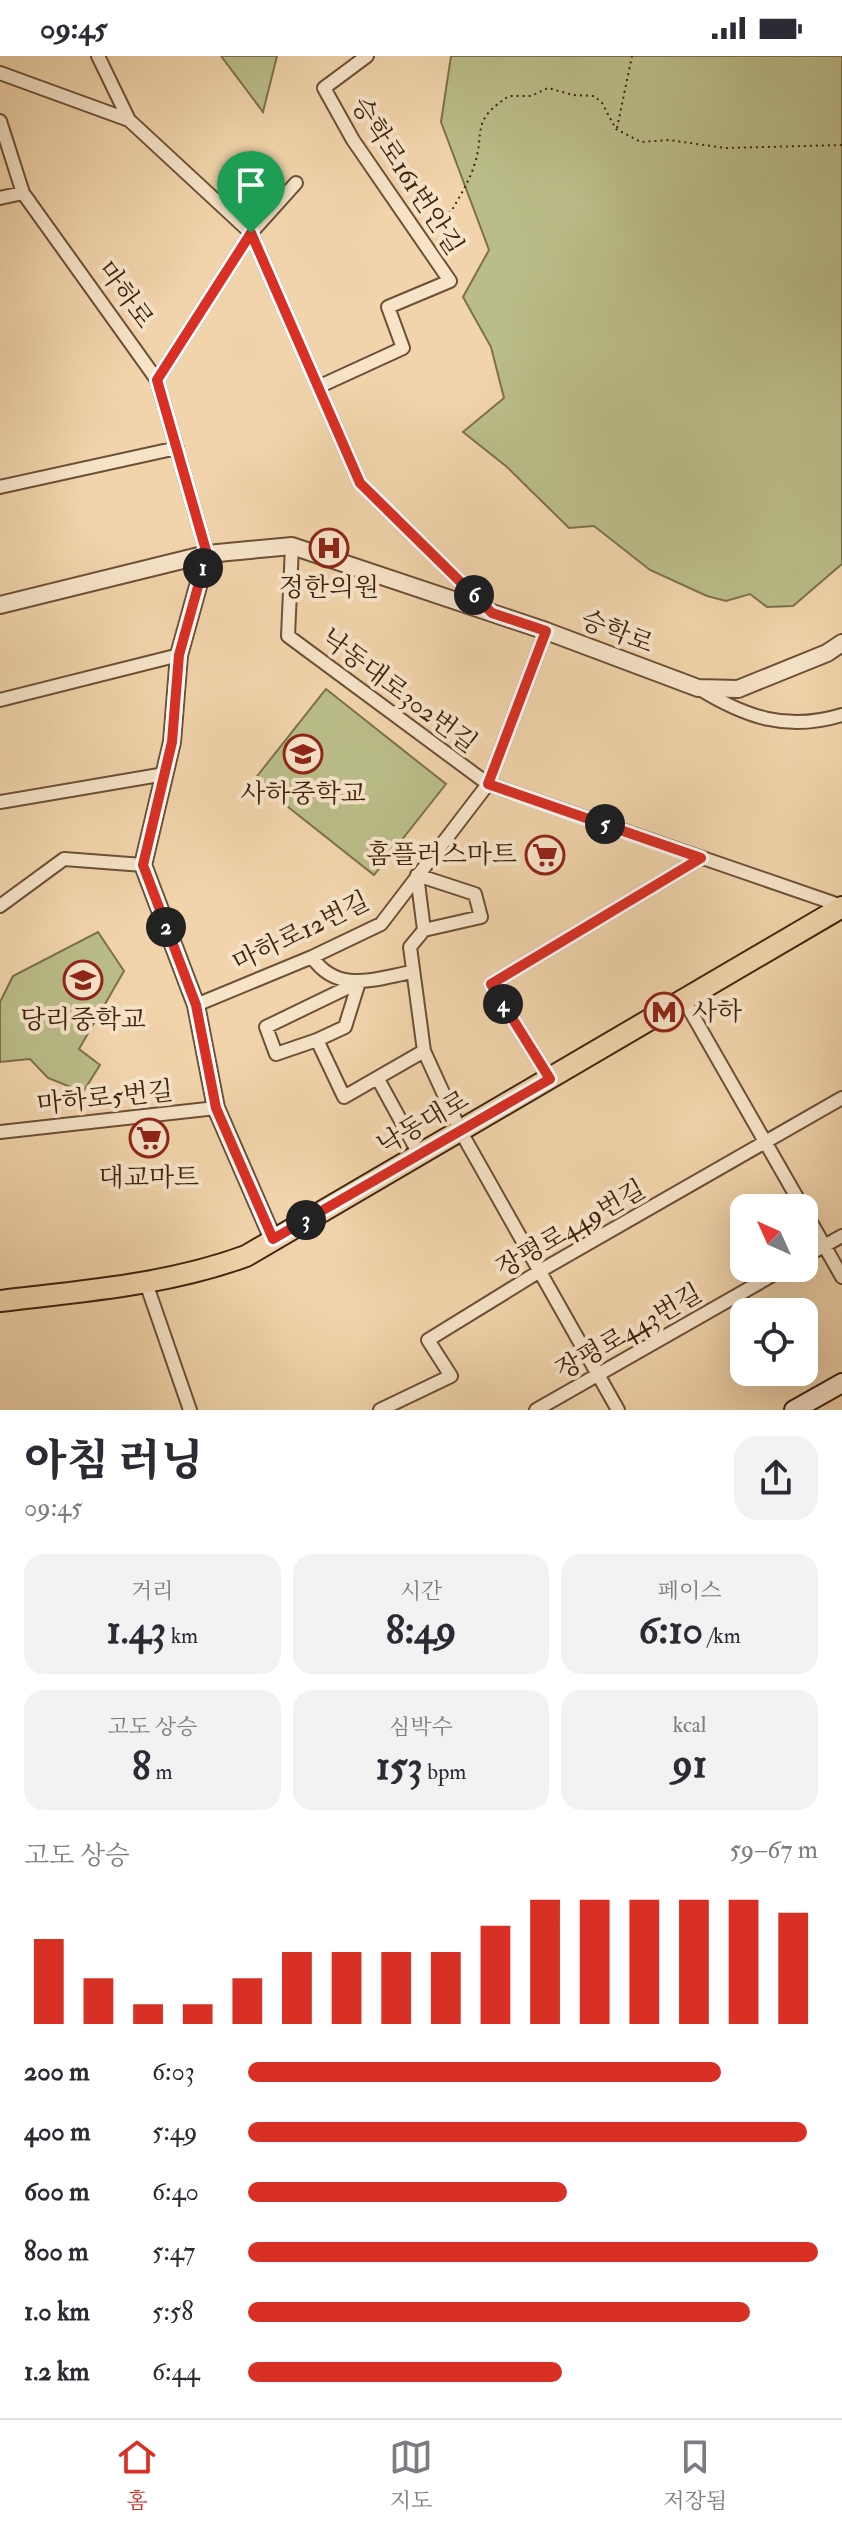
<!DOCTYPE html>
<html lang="ko">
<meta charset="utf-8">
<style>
body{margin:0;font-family:"IM FELL Double Pica","Noto Serif KR",serif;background:#f2f2f3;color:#2b2b33;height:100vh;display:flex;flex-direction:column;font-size:30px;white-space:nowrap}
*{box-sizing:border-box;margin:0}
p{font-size:26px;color:#7c7c81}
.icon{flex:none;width:44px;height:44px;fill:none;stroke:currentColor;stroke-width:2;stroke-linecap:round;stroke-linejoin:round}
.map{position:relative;height:1354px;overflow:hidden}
.details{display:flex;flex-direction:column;background:#fff;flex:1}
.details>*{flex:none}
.needle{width:52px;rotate:315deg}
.tools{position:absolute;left:730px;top:1138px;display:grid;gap:16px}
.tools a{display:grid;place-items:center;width:88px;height:88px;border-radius:16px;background:#fff;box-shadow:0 8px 32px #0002;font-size:40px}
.pin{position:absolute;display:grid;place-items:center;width:68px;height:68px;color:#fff;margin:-82px -34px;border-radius:50% 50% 50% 0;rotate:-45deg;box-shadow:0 0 8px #0007}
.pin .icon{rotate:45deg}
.km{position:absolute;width:40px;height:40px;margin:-20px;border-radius:50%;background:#222;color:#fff;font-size:22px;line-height:40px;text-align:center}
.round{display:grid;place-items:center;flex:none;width:84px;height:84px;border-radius:24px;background:#f2f2f3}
.overview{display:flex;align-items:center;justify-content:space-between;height:136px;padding:0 24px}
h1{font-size:44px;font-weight:800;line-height:60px}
.metrics{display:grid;grid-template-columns:repeat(3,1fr);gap:12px;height:136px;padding:8px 24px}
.metrics div{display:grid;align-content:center;border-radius:20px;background:#f2f2f3;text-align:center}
.metrics b{font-size:40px;font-weight:800}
.metrics small{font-size:22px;font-weight:400}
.metrics p{font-size:22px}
.chart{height:224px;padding:16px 24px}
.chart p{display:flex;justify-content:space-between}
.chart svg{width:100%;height:144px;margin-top:8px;stroke:#d93025;stroke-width:6}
ul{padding:0 24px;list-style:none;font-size:26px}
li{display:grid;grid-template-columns:128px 96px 1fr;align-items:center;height:60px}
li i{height:20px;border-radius:10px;background:#d93025}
.status{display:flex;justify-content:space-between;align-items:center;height:56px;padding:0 40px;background:#fff;direction:ltr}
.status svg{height:22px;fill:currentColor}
.menu{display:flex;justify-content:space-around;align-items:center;height:112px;border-top:2px solid #e1e1e2;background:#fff;font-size:22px;color:#7c7c81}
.menu a{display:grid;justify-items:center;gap:4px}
.menu .on{color:#d93025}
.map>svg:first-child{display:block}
.green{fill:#babd89;stroke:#7d704c;stroke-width:2}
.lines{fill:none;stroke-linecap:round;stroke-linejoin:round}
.minor-casing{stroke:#6c5037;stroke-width:16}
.tertiary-casing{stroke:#6c5037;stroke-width:20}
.secondary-casing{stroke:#402410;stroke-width:22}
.primary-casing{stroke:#402410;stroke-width:24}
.path{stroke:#402410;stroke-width:2;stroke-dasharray:2 4;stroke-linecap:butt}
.minor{stroke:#f6e3c8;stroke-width:12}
.tertiary{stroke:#f6e3c8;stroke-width:16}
.secondary{stroke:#f6e3c8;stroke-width:18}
.primary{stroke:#f1d4ab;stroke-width:20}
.route-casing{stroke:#fff;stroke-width:16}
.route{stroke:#d93025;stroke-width:10}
.labels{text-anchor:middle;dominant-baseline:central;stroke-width:8;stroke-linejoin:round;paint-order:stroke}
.street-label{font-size:26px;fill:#402410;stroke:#f6e3c8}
.poi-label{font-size:26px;fill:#402410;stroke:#f6e3c8}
</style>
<div class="status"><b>09:45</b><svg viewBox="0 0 49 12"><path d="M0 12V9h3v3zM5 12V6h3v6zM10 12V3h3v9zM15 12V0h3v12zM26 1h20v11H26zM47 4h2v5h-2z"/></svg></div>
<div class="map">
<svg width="842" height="1354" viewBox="0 0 842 1354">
<rect width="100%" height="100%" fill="#f1d4ab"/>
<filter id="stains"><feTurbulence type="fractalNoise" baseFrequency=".0025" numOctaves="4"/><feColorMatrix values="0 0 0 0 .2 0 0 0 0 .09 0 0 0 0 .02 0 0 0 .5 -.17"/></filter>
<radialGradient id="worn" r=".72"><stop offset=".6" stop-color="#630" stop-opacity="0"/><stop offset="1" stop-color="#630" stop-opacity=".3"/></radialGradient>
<!-- green -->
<path class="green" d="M221,0H277L263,56Z
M451,0H842V508L793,550L767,551L750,538L726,545L707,540L650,514L594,470L569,472L507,411L463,376L504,342L491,291L463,241L489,194L441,66Z
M326,633L446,728L374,819L254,724Z
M98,876L124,915L79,993L100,1009L83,1036L48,1022L30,1003L0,1006V946L13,920Z"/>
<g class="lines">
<!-- minor casing -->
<g class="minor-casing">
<path id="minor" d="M98,0L129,64L251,177L360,427L490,555
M0,17L129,64
M0,65L23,137L157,324L207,498
M0,142L23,137
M157,324L251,177L296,127
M318,331L403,292L388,251L450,225L353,84L324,32L367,0
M0,431L177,392
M292,490L288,580L488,728L842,850
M698,632C745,661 787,676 842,659
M0,644L179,599
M0,746L165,718
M0,850L64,803L143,809
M424,874L481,861L475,838L417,819L424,874L410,891L424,995L461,1076L618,1354
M312,901C337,938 374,923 412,916
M359,926L345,971L317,984L276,998L266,971Z
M684,944L803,1152
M196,949L312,901L381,868L488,728L546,575
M317,984L344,1041L424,995
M378,1023L420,1100
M550,1023L491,928L701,802
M0,1076L216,1052
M804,1154L842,1221
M804,1201L842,1180
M146,1227L190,1354
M380,1354L451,1320L428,1284L540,1215L842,1042
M536,1354L785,1212"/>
</g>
<!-- tertiary casing -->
<g class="tertiary-casing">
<path id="tertiary" d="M207,498L179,599L172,686L143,809L196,949L216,1052L273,1183
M0,549L207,498L292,490L546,575L698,632L738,633L827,597L842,587"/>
</g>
<!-- secondary casing -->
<g class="secondary-casing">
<path id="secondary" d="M794,1354L842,1327"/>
</g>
<!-- primary casing -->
<g class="primary-casing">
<path id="primary" d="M0,1245C83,1235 167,1229 246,1200L842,851"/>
</g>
<!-- path -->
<path class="path" d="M617,72L632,0
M410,145L442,159L451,156C459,141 469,126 474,110C486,75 469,66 509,40H531L548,32L573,39L594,40L602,47L616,73L641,86L669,84L725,92L842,89"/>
<!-- minor -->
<use href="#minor" class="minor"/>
<!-- tertiary -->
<use href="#tertiary" class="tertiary"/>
<!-- secondary -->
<use href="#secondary" class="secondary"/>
<!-- primary -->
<use href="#primary" class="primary"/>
</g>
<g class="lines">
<!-- route casing -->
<g class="route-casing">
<path id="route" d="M251,177L360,427L492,557L546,575L488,728L701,802L491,928L550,1023L273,1183L216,1052L196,949L143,809L172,686L179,599L207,498L157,324Z"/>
</g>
<!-- route -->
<use href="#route" class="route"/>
</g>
<!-- icons -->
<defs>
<g id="hospital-ring" transform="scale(2)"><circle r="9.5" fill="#f6e3c8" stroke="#8f2418" stroke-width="1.5"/><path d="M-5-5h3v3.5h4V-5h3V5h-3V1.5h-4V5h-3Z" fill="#8f2418"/></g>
<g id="school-ring" transform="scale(2)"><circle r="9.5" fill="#f6e3c8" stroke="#8f2418" stroke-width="1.5"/><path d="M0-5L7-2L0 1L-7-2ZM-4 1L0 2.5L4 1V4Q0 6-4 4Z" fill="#8f2418"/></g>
<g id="supermarket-ring" transform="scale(2)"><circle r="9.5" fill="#f6e3c8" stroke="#8f2418" stroke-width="1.5"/><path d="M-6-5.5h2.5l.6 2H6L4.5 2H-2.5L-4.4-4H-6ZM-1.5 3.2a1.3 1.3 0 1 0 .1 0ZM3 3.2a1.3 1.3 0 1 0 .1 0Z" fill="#8f2418"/></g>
<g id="metro-ring" transform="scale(2)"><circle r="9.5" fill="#f6e3c8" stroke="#8f2418" stroke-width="1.5"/><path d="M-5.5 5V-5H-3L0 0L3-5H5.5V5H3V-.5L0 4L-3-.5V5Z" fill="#8f2418"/></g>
</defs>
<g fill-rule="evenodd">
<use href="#hospital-ring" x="329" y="492"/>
<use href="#school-ring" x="303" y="698"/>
<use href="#supermarket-ring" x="545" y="799"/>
<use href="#school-ring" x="83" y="924"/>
<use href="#metro-ring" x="664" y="956"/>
<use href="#supermarket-ring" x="149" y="1082"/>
</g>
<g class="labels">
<!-- street labels -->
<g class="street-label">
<text transform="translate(407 120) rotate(57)">승학로161번안길</text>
<text transform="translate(125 239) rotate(54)">마하로</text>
<text transform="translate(617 576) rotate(21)">승학로</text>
<text transform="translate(399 635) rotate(37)">낙동대로302번길</text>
<text transform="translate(301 876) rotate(-26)">마하로12번길</text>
<text transform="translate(105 1042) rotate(-6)">마하로5번길</text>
<text transform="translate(423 1067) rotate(-30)">낙동대로</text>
<text transform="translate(571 1173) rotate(-30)">장평로449번길</text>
<text transform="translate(629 1276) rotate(-30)">장평로443번길</text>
</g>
<!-- poi labels -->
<g class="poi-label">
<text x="329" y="532">정한의원</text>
<text x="303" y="738">사하중학교</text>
<text x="517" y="799" text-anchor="end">홈플러스마트</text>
<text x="692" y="956" text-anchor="start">사하</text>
<text x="83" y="964">당리중학교</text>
<text x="149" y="1122">대교마트</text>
</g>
</g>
<rect width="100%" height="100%" filter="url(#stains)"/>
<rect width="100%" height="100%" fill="url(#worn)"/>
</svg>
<div class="tools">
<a><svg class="needle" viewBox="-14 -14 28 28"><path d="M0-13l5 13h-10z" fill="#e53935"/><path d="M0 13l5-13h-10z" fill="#7c7c81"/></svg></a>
<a><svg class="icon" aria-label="locate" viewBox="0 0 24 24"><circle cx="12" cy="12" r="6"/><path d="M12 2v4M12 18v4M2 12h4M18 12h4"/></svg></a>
</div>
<div class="pin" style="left:251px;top:177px;background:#1e9e55"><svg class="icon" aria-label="arrive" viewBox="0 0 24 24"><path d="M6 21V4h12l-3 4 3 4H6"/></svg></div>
<b class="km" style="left:203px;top:512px">1</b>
<b class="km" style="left:166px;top:871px">2</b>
<b class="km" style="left:306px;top:1164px">3</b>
<b class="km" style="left:503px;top:948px">4</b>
<b class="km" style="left:605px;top:768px">5</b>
<b class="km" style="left:474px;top:539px">6</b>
</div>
<section class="details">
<div class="overview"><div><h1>아침 러닝</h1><p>09:45</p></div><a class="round"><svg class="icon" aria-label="share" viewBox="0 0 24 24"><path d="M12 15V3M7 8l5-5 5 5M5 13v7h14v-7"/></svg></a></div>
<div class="metrics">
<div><p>거리</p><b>1.43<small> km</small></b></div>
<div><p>시간</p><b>8:49</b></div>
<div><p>페이스</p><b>6:10<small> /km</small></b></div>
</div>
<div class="metrics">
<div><p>고도 상승</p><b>8<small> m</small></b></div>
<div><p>심박수</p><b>153<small> bpm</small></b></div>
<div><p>kcal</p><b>91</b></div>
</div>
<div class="chart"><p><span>고도 상승</span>59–67 m</p>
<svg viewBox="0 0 160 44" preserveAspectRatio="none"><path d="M5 44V18M15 44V30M25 44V38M35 44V38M45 44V30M55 44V22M65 44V22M75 44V22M85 44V22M95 44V14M105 44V6M115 44V6M125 44V6M135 44V6M145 44V6M155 44V10"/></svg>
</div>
<ul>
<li><b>200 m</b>6:03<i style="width:83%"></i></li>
<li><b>400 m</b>5:49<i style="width:98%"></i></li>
<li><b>600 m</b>6:40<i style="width:56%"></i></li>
<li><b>800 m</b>5:47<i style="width:100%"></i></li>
<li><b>1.0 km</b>5:58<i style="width:88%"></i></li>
<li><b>1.2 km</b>6:44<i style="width:55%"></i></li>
</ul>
</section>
<nav class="menu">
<a class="on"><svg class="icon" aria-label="home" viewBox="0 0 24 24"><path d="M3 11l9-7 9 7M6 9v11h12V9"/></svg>홈</a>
<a><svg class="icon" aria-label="map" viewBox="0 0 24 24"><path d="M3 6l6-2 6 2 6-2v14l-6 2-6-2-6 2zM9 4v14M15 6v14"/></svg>지도</a>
<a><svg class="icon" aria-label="saved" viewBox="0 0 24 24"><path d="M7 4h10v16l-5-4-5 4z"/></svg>저장됨</a>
</nav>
